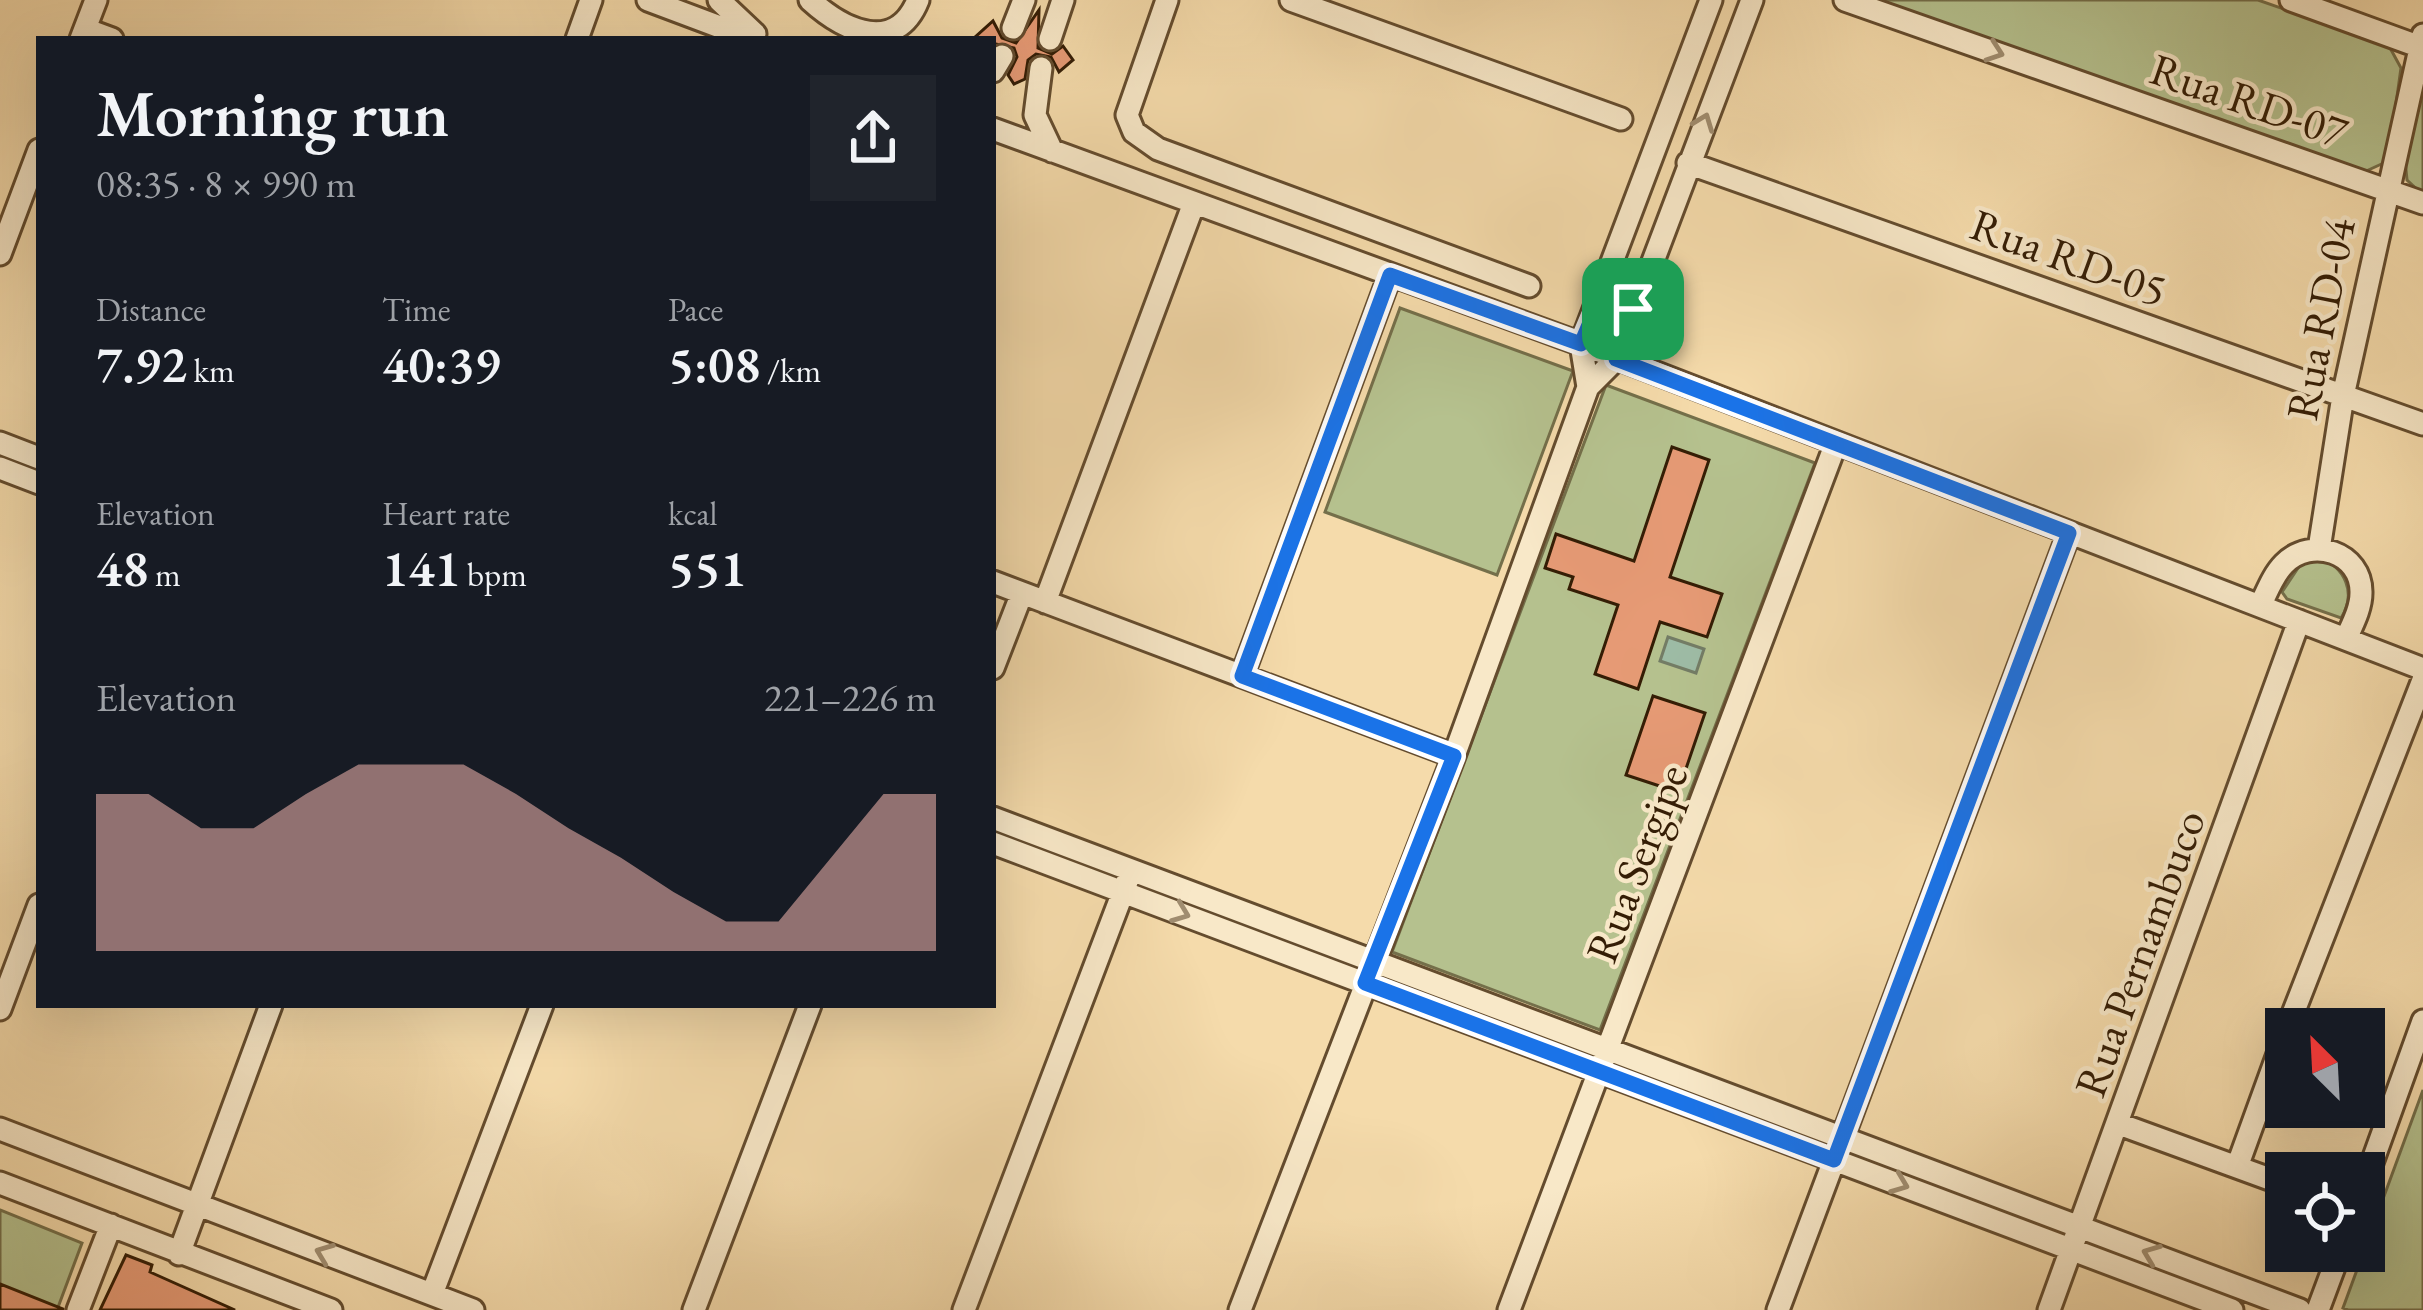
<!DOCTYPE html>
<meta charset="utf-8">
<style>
body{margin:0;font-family:"EB Garamond",serif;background:#20242c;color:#f1f3f6;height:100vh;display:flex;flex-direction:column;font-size:45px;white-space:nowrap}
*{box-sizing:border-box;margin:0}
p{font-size:39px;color:#9ea1a6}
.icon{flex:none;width:66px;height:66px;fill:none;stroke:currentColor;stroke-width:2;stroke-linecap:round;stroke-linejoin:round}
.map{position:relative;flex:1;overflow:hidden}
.sheet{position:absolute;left:36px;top:36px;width:960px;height:972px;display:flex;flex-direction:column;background:#171b24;border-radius:0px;box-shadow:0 12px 48px #0002}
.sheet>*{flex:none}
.needle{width:78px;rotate:336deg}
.buttons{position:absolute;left:2265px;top:1008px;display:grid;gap:24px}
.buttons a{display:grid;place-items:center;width:120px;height:120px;border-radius:0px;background:#171b24;box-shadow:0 12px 48px #0002;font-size:60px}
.pin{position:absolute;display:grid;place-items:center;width:102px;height:102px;color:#fff;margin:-51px;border-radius:24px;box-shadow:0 6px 18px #0006}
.round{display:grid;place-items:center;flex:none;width:126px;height:126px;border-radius:0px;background:#20242c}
.summary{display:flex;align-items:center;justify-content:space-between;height:204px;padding:0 60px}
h1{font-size:66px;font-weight:600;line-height:90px}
.figures{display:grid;grid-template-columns:repeat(3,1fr);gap:18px;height:204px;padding:12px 60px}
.figures div{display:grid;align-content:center}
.figures b{font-size:51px;font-weight:600}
.figures small{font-size:33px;font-weight:400}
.figures p{font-size:33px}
.chart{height:336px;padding:24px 60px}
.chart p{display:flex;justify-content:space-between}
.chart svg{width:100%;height:216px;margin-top:12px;fill:#c59692;opacity:.7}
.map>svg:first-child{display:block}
.green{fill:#b5c18e;stroke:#746f4a;stroke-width:3}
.water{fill:#9dbba5;stroke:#737c65;stroke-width:3}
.building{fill:#e69a75;stroke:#341d05;stroke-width:3}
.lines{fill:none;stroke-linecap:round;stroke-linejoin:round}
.minor-casing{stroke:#644c2e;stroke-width:27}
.minor{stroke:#f8e8c8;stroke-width:21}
.oneway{stroke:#a08d70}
.route-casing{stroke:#fff;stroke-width:24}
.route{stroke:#1a73e8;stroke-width:15}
.labels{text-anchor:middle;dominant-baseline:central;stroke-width:9;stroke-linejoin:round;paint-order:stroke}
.street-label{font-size:45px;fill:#341d05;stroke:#f8e8c8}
</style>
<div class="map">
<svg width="2423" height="1310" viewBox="0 0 2423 1310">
<rect width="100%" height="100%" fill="#f5dbab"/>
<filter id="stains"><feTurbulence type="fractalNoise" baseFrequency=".00167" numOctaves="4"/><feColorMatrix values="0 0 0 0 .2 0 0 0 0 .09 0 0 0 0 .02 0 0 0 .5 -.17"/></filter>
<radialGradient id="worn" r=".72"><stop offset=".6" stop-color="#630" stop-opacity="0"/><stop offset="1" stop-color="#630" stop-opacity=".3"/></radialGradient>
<!-- green -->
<path class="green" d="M1879,0H2258L2389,46L2401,68L2388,161L2364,172Z
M2423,83V195L2407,180L2405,160Z
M1400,308L1573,371L1497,575L1325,512Z
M1606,385L1815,463L1600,1030L1392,952Z
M2319,557C2345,567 2357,593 2341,618L2287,599L2282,592L2302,562Z
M2423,1090V1310H2348L2343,1308Z
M0,1210L82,1243L57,1310H0Z"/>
<!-- water -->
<path class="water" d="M1668,637L1704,649L1696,673L1660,661Z"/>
<!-- building -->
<path class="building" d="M1039,10L1038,48L1052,54L1063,46L1073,60L1059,72L1051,57L1036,54L1028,60L1025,79L1014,84L1008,75L1017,57L1014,48L973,39L993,21L1002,38L1016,43Z
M1672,447L1709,460L1670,577L1722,594L1707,637L1660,622L1638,689L1595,674L1618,605L1569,589L1573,577L1545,568L1556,534L1634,561Z
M1653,696L1705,713L1678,792L1626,775Z
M126,1255L152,1265L150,1272L235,1310H100Z
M0,1284L63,1309V1310H0Z"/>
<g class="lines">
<!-- minor casing -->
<g class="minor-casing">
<path id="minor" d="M648,0L752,39
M719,0L755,34
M810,0C844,31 896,55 918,0
M1167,0L1127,115L1134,132L1158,149L1529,286
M1291,0L1621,119
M1845,0L2423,203
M2291,0L2423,48
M1013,28L1024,0
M85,29L112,39
M81,39L96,0
M577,39L591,0
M1050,39L1063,0
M1041,68L1035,115L1052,151
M993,71L1002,56
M993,129L1581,344L2423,669
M1688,163L2423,424
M0,254L39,150
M1588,387L1581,344L1711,0
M0,443L39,458
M0,468L39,483
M2319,549L2343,396L2423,35
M993,582L1454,756
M1045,602L1194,203
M2260,606C2267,592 2273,575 2284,564C2311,536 2362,552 2361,593C2361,609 2352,625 2346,639
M993,668L1022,593
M1242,676L1390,275
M993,818L2300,1310
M993,843L2232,1310
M0,1009L39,905
M2287,1029L2423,680
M2119,1124L2286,1185
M0,1129L473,1310
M2237,1167L2286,1032
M0,1183L331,1310
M2364,1185L2423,1021
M179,1254L271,1005
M432,1294L542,1005
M78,1310L111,1225
M694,1310L810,1005
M964,1310L1128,879
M1240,1310L1454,756L1588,387L1616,359L1752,0
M1509,1310L1836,443
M1778,1310L2069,533
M2049,1310L2299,621
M2318,1310L2340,1251"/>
</g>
<!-- minor -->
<use href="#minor" class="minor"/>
</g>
<!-- one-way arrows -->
<defs><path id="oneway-chevron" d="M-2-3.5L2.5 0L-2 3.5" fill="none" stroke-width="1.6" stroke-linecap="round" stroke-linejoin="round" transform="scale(3)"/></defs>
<g class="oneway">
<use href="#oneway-chevron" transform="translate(1995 52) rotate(19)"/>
<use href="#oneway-chevron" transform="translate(1704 122) rotate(-69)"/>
<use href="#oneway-chevron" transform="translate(1181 913) rotate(21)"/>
<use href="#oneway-chevron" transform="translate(1900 1184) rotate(21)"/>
<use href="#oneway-chevron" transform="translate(324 1253) rotate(-159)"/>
<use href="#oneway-chevron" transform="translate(2151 1254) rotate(-159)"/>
</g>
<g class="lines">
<!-- route casing -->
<g class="route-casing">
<path id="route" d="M1390,275L1581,344L1600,299L1633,309L1616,359L2069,533L1834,1160L1365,983L1454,756L1242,676Z"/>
</g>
<!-- route -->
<use href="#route" class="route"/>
</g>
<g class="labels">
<!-- street labels -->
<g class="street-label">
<text transform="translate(2249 100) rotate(19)">Rua RD-07</text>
<text transform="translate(2069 257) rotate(20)">Rua RD-05</text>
<text transform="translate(2320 319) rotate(-79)">Rua RD-04</text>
<text transform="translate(1636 863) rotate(-69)">Rua Sergipe</text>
<text transform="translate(2139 953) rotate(-70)">Rua Pernambuco</text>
</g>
</g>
<rect width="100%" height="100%" filter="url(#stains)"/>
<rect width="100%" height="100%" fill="url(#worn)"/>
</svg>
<div class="buttons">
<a><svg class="needle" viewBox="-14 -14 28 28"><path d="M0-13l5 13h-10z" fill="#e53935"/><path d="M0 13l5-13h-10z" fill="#9ea1a6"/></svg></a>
<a><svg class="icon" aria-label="locate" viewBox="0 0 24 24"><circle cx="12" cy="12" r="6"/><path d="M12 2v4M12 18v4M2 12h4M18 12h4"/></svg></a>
</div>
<div class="pin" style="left:1633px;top:309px;background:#1e9e55"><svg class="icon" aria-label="arrive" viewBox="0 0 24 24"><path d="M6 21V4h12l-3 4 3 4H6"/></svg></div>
<section class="sheet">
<div class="summary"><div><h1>Morning run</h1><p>08:35 · 8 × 990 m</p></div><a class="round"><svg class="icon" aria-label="share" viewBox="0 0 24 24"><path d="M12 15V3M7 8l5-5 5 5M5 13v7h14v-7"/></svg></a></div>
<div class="figures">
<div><p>Distance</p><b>7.92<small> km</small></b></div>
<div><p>Time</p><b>40:39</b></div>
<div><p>Pace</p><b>5:08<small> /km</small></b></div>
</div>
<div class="figures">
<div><p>Elevation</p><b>48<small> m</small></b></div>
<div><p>Heart rate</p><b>141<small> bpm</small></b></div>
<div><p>kcal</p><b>551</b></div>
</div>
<div class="chart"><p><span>Elevation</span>221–226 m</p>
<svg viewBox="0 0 160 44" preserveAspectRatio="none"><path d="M0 44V12L10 12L20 19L30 19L40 12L50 6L60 6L70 6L80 12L90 19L100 25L110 32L120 38L130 38L140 25L150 12L160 12V44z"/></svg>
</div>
</section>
</div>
